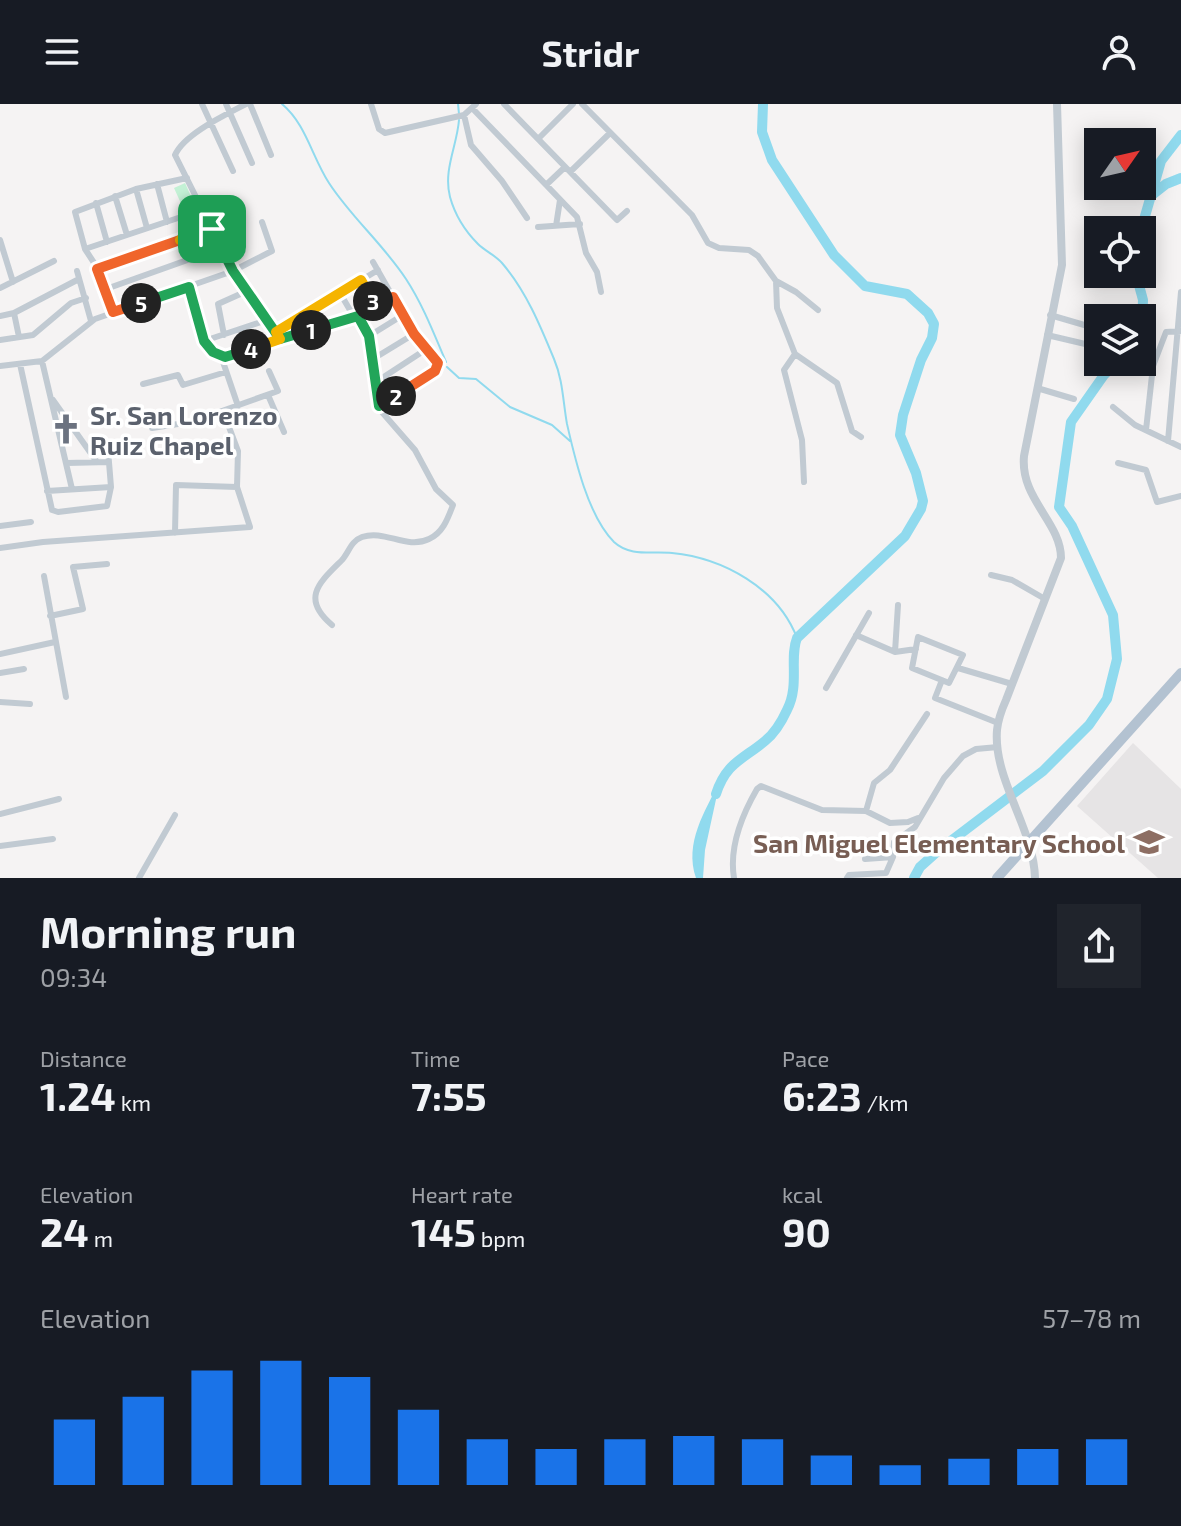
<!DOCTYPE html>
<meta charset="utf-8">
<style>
body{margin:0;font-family:"Exo 2",sans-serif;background:#20242c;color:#f1f3f6;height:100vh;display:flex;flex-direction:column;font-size:30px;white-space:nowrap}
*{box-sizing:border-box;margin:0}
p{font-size:26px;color:#9ea1a6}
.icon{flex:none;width:44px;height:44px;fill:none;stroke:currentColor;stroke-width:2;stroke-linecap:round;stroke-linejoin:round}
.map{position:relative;height:774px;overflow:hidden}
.sheet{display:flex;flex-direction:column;background:#171b24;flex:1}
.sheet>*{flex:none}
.needle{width:52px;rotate:56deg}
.controls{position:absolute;left:1084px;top:24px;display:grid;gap:16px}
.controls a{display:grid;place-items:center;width:72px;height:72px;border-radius:0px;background:#171b24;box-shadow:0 4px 20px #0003;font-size:40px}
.pin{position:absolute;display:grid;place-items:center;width:68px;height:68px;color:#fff;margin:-34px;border-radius:16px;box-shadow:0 4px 12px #0006}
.km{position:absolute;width:40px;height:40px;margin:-20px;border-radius:50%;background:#222;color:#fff;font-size:22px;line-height:40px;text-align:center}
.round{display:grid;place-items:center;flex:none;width:84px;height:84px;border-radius:0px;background:#20242c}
.overview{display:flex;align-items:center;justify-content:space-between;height:136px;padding:0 40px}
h1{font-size:44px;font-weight:700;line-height:60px}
.figures{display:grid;grid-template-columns:repeat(3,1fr);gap:12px;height:136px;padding:8px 40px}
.figures div{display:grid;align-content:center}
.figures b{font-size:40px;font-weight:700}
.figures small{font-size:22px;font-weight:400}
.figures p{font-size:22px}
.chart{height:224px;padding:16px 40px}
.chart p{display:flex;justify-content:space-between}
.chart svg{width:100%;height:144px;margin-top:8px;stroke:#1a73e8;stroke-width:6}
header{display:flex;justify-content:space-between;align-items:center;height:104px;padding:0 40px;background:#171b24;font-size:36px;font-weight:700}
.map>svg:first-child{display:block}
.education{fill:#e6e4e5}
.green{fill:#c3f1d5}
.water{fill:#90daee}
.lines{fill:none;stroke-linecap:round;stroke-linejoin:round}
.stream{stroke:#90daee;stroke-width:2}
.river{stroke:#90daee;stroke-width:10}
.minor{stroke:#c1cad2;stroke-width:6}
.tertiary{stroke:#c1cad2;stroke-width:8}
.primary{stroke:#b3c2d1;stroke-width:10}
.split-1-casing{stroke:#fff;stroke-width:16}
.split-2-casing{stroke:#fff;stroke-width:16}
.split-3-casing{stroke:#fff;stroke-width:16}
.split-4-casing{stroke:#fff;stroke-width:16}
.split-5-casing{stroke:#fff;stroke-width:16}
.split-6-casing{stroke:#fff;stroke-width:16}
.split-7-casing{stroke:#fff;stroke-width:16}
.split-1{stroke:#22a559;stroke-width:10}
.split-2{stroke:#22a559;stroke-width:10}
.split-3{stroke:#f0652b;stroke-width:10}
.split-4{stroke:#f5b400;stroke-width:10}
.split-5{stroke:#22a559;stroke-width:10}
.split-6{stroke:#f0652b;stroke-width:10}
.split-7{stroke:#f5b400;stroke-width:10}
.labels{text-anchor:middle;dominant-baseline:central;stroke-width:7;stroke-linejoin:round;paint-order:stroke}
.worship-label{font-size:26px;font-weight:bold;fill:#5b616d;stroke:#fff;text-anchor:start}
.education-label{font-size:26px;font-weight:bold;fill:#785e54;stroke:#fff;text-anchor:end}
</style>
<header><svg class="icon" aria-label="menu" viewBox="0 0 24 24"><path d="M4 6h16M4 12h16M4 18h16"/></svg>Stridr<svg class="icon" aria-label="person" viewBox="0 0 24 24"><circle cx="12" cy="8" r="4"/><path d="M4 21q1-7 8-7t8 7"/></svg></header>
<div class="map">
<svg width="1181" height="774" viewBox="0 0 1181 774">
<rect width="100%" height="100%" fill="#f5f3f3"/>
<!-- education -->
<path class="education" d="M1133,639L1181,685V774H1158L1077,702Z"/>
<!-- green -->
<path class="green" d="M185,79L195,101L184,106L174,84Z"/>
<!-- water -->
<path class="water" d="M720,677L705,746L703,774H696C684,739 705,707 720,677Z"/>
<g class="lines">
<!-- stream -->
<path class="stream" d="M282,0C306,20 312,53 329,79C351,113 383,140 406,175C423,201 434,230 446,258
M458,0L459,10
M459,16C457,42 443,66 450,93C455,111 465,127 478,140C485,147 495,151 502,159C526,187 540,221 554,255C563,276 563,298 567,320C575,355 588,412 614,438C630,453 652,447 672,449C723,454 778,484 797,534
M447,263L459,274L476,275L510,303L552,321L570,337"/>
<!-- river -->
<path class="river" d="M1152,91L1166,80L1181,74
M1141,126L1161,57L1181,31
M1136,170L1143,196L1142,219
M716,690C726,659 742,656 765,637C775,629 782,617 787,606C800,581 789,554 797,534L905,432L921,405L923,397L916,369L900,331L903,311L921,256L932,234L934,220L928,209L907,190L865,182L834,151L772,56L762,28L763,0
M914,774L920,763L939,746L1043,667L1089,621L1107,595L1117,555L1113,511L1072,422L1059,403L1071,318L1104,271L1117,258"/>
<!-- minor -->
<path class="minor" d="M202,0L233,67
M226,0L252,59
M246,0C225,11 184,30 175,51L233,167L280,235
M250,0L271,51
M371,0L379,25L385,29L464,11L476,0
M504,0L617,116L627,107
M582,0L692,111L708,139L719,144L749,146L758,152L776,177L777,204L795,250L837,279L852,327L861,333
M472,4L577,113L586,149L597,168L601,188
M464,11L471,41L502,77L527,114
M538,35L573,0
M570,68L610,29
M157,80L167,118
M546,81L565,63
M136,85L147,124
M115,92L127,131
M96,99L107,138
M556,122L560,96
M538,123L580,120
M0,136L13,178
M85,145L202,106
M373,158L414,230L438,263L379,302
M97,165L212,125
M77,167L91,217
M361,176L376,202
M776,177L796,188L818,206
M189,183L204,237L209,245L221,252L354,213L393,193
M0,184L54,157
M106,185L221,144
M340,189L354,213
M113,208L100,168L85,145L75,108L136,85L187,74
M14,209L19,233
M1050,211L1098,225
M0,212L14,209L79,175
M276,228L378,166
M224,231L218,200L247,187
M1047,231L1098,243
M369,232L403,211
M0,236L33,231L71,199L86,194
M204,237L267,216
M795,250L784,266L802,336L804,378
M221,252L238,302
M373,255L414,230
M42,257L72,385
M20,260L52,406L58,408L107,402L111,383L108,346
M0,262L42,257L95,215L233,167L272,147L262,118
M376,278L425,246
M143,280L178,271L183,281L226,268
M1037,284L1074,295
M268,291L284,328
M53,296L97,358
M1113,303L1135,321L1181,343
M152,324L191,318L278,287L269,267
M1146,326L1153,262L1166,228L1181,227
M1168,337L1181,188
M67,359L109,358
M1118,359L1146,366L1157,398L1181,392
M47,387L111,383
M0,422L31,418
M175,429L176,381L237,383
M0,444L43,438L250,423L237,383L238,347L223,307
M991,471L1012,476L1045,495
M44,472L66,593
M50,512L83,505L73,463L107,460
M332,521C300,494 320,478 342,456C349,448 351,437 362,433C385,425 406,446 429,435C443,429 448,414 453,401L436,385L415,346L381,307L369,232L358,212
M856,531L895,548L916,545
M918,533L963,551L949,579L912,564Z
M895,548L898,501
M0,550L55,538
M958,564L1012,580
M0,569L24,565
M942,576L935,594L998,619
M826,584L869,509
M0,598L30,600
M866,707L874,679L890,666L927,610
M0,710L59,695
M0,742L53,735
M865,755L893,753L894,738L915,723L944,674L963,652L976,645L998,643
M139,774L175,711
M734,774C729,744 742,711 757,685L761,682L822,706L866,707L890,719L908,718L918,714
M847,774L849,771L886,769L893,753"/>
<!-- tertiary -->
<path class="tertiary" d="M1035,774C1034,725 993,675 997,626C998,616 1002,605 1006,596L1061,454C1061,418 1020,395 1024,352L1062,161L1057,0"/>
<!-- primary -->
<path class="primary" d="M997,774L1181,569"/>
</g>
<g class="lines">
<!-- split-1 casing -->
<g class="split-1-casing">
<path id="split-1" d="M212,125L233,167L280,235L311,226"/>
</g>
<!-- split-2 casing -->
<g class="split-2-casing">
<path id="split-2" d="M311,226L358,212L369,232L379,302L396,292"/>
</g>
<!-- split-3 casing -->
<g class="split-3-casing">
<path id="split-3" d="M373,197L376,202L393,193L414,230L438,259L435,267L396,292"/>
</g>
<!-- split-4 casing -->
<g class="split-4-casing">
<path id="split-4" d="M251,245L280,235L276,228L361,176L373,197"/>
</g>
<!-- split-5 casing -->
<g class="split-5-casing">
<path id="split-5" d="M141,199L189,183L204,237L213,248L225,253L251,245"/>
</g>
<!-- split-6 casing -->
<g class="split-6-casing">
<path id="split-6" d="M141,199L113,208L97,165L180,136"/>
</g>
<!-- split-7 casing -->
<g class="split-7-casing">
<path id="split-7" d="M180,136L212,125"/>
</g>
<!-- split-1 -->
<use href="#split-1" class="split-1"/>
<!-- split-2 -->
<use href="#split-2" class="split-2"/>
<!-- split-3 -->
<use href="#split-3" class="split-3"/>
<!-- split-4 -->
<use href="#split-4" class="split-4"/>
<!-- split-5 -->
<use href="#split-5" class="split-5"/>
<!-- split-6 -->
<use href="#split-6" class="split-6"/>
<!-- split-7 -->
<use href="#split-7" class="split-7"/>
</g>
<!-- icons -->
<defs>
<g id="church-bare" transform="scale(2.4)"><path d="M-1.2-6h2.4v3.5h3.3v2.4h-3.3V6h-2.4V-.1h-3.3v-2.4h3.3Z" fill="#6b7280" stroke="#fff" stroke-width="2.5" paint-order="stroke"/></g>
<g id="school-bare" transform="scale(2.4)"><path d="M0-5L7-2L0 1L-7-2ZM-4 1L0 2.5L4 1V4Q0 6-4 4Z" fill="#8d6e63" stroke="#fff" stroke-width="2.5" paint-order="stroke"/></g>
</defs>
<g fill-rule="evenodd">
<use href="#church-bare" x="66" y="325"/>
<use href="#school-bare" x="1149" y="738"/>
</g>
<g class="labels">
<!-- worship labels -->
<g class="worship-label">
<text x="90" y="310">Sr. San Lorenzo<tspan x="90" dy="30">Ruiz Chapel</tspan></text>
</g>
<!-- education labels -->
<g class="education-label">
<text x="1125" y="738">San Miguel Elementary School</text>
</g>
</g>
</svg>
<div class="controls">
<a><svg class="needle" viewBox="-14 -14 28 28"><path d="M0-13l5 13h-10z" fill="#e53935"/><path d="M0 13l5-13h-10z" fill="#9ea1a6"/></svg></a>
<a><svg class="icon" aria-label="locate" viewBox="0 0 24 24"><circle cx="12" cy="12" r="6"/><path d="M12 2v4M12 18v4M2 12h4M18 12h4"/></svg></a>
<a><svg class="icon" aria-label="layers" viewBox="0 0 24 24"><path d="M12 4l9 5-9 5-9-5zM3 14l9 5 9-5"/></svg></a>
</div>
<div class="pin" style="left:212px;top:125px;background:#1e9e55"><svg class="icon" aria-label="arrive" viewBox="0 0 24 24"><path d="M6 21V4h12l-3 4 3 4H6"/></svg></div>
<b class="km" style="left:311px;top:226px">1</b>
<b class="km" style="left:396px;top:292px">2</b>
<b class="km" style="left:373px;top:197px">3</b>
<b class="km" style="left:251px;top:245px">4</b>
<b class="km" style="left:141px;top:199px">5</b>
</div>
<section class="sheet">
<div class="overview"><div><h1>Morning run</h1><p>09:34</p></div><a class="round"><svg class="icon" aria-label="share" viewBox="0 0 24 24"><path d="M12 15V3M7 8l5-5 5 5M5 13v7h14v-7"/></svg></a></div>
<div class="figures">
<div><p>Distance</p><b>1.24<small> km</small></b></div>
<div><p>Time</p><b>7:55</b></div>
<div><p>Pace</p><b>6:23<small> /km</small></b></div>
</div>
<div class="figures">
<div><p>Elevation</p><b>24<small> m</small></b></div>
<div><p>Heart rate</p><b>145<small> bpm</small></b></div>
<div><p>kcal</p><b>90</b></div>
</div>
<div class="chart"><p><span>Elevation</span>57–78 m</p>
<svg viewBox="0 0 160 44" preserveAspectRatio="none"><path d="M5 44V24M15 44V17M25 44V9M35 44V6M45 44V11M55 44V21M65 44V30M75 44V33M85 44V30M95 44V29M105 44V30M115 44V35M125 44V38M135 44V36M145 44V33M155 44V30"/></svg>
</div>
</section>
